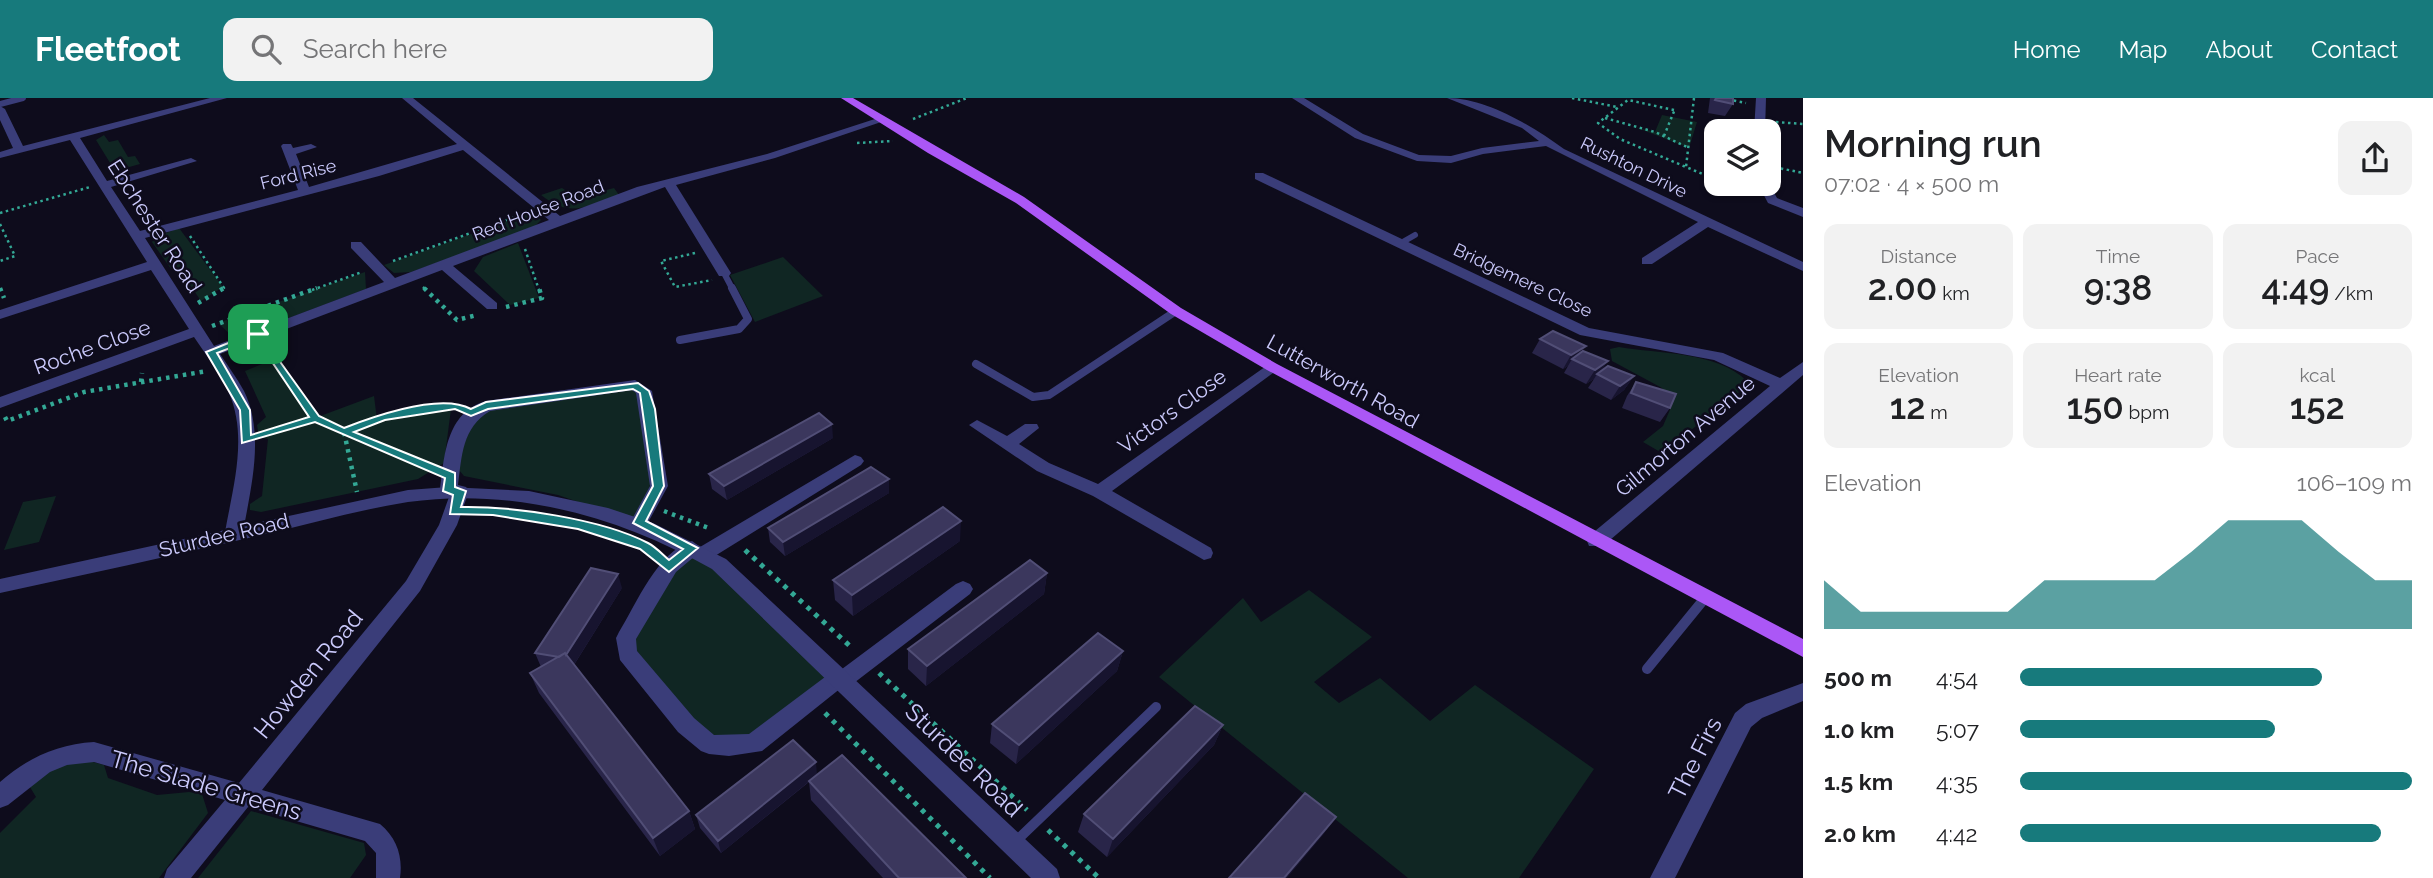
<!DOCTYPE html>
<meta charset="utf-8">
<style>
body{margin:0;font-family:Raleway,sans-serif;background:#f2f2f2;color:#202124;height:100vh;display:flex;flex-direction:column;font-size:26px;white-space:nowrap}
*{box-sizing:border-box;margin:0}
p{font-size:23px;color:#757577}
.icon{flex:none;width:38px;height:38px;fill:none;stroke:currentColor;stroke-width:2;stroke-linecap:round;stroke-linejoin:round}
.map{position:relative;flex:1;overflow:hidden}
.details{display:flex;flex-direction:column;background:#fff;width:630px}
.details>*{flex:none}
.controls{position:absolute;left:1704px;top:21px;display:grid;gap:14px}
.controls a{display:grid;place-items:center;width:77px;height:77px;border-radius:14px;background:#fff;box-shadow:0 2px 5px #0004;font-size:35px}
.pin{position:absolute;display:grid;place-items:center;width:60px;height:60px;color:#fff;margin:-30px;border-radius:14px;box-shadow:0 4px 10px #0006}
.round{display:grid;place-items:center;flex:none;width:74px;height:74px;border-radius:14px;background:#f2f2f2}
.overview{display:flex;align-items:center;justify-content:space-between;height:119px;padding:0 21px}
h1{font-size:38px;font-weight:600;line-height:52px}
.figures{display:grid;grid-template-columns:repeat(3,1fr);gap:10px;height:119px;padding:7px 21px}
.figures div{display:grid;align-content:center;border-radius:14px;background:#f2f2f2;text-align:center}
.figures b{font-size:35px;font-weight:600}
.figures small{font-size:19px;font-weight:400}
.figures p{font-size:19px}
.chart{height:196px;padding:14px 21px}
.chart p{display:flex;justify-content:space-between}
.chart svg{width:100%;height:126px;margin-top:7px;fill:#177a7c;opacity:.7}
ul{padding:0 21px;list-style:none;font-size:23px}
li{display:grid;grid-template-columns:112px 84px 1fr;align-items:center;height:52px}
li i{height:18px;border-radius:9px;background:#177a7c}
header{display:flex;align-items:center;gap:42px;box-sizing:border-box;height:98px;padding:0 35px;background:#177a7c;color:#fff}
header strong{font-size:33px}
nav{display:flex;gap:38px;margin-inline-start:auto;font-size:24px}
.search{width:490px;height:63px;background:#f2f2f2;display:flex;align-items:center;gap:18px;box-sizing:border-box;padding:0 24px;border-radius:14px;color:#757577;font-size:26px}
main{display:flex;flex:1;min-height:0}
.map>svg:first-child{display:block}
.green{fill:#102623}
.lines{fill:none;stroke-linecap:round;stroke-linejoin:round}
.path-far2{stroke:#33a895;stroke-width:2.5;stroke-dasharray:2.5 3.5;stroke-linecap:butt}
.path-far1{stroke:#33a895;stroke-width:4.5;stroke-dasharray:3.5 5;stroke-linecap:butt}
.path{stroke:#33a895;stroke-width:5;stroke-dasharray:4.5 6;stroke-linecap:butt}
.service-far2{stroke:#3a3d79;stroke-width:6}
.service-far1{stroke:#3a3d79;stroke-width:8}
.service{stroke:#3a3d79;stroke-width:10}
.minor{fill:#3a3d79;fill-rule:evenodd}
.tertiary{fill:#3a3d79;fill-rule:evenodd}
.primary{fill:#ab57f6;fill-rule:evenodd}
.wall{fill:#292549}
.shaded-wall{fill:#17142f}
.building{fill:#3b375d;stroke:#514e76;stroke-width:2}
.route{fill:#177a7c;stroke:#fff;stroke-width:2;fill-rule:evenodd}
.labels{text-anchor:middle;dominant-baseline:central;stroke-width:5;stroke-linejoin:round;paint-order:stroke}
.far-street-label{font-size:18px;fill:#cbcafc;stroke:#0e0c1c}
.street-label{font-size:21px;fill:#cbcafc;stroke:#0e0c1c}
.near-street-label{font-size:24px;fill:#cbcafc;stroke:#0e0c1c}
</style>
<header>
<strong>Fleetfoot</strong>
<div class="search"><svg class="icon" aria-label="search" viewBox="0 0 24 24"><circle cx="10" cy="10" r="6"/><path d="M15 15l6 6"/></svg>Search here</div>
<nav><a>Home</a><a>Map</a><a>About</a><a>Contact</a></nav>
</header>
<main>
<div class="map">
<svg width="1803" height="780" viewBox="0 0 1803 780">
<rect width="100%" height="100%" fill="#0e0c1c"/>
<!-- green -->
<path class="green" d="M1662,17L1697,24L1689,50L1635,29L1655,34Z
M104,37L109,44L118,42L128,59L135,58L140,66L115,73L96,42Z
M562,90L577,100L614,90L619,97C585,108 572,121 541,97Z
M533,114L541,122L533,130L411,174L394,175L384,167Z
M179,130L223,189L201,203L180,172L171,171L152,144L156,139Z
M518,145L539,200L510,207L474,173L483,159Z
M783,159L823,198L755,224L730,177Z
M365,174L366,191L246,236L234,240L218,225Z
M1619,249C1659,256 1716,253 1747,283V288L1662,355L1643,344L1663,328L1672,307L1662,290L1612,263L1610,251Z
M274,261L315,320L374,298L377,322L451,311L444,365L418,381L261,414L250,412V406L262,398L268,341L259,339L257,327L266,319L245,273Z
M635,287L656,366L639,425L558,397L464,378L459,372L460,326L471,315Z
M56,398L39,444L4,452L23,404Z
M692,450L840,579L754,646H709L627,556L669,469Z
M1309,492L1372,539L1314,584L1339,605L1380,580L1430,623L1475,587L1594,671L1519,780H1408L1159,579L1243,500L1261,524Z
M82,661L104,667L108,680L157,697L189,694L202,696L208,715L159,780H0V735L36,699L27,684L40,676Z
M251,713L364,745L366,757L350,780H198Z"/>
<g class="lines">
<!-- path-far2 -->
<path class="path-far2" d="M1572,0L1617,9
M1694,0L1686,69L1717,82
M1722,0L1746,5
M1674,12L1628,2L1598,25L1620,41L1686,69
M1605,20L1655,34L1689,50
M913,21L967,0
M1776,24L1803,26
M1664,38L1675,11
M857,45L893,43
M1769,68L1803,75
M1725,86L1750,96
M0,115L90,89
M0,126L15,158L0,163
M190,138L224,190L221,192
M525,151L539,192
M695,155L661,163L675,189L712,182
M393,163L526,115
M423,189L426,192
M312,192L362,174"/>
<!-- path-far1 -->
<path class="path-far1" d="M0,190L4,200
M424,190L457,222L477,217
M198,205L224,190
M506,209L542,200L539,190
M212,228L317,190
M266,249L315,320L344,334L357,394
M141,284L142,275
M5,319L7,323L84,294L207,273
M344,334L383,319L455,308
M345,334L434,371
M263,337L315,320
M664,413L711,431"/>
<!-- path -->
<path class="path" d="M745,452L852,550
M879,575L1027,712
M825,615L990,780
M1048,732L1099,780"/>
<!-- service-far2 -->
<path class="service-far2" d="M0,6L23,0
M1401,145L1415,137
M724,175L733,192"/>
<!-- service-far1 -->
<path class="service-far1" d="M680,242L739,231L748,221L732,190
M976,266L1033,299L1049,297L1176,213"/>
<!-- service -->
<path class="service" d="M1647,571L1705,500
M1014,745L1156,609"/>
<!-- minor -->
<path class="minor" d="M210,0H227L80,40L107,83L191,60L197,63L111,89L140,133L298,92L281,48L283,46H291L293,50L311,46L317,49L296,56L309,89L457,46L402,0H413L560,118L637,89L767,56L878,20L887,22L775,60L676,87L731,175L729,178H719L665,89L453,168L497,205V211H487L442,172L220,256C228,268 237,280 244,293C265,336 251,389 243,434L240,439H228L225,434C233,389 248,339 229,295C220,275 206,257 194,239L0,310V299L189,231L151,172L0,221V212L147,164L70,42L0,60V54L13,50L0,22V8L5,11L23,48ZM463,52L549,122L395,180L361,144H351V150L384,184L214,248L145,140L379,78Z
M1292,0H1304L1363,36L1419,57L1451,58L1482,50L1539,43L1522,30L1447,0C1487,0 1532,28 1564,51L1803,164V173L1708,129L1652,166H1642V160L1698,124L1546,48L1483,56L1451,65L1417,63L1355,40Z
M1756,0H1766L1765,33H1754Z
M1255,75H1263L1589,230L1723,255L1780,280L1803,264V277L1603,448H1589L1587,443L1589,438L1770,288L1714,262L1580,237L1255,81Z
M1769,85L1777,100L1803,110V119L1768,105L1758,86Z
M1272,264L1280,269L1277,272L1112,393L1211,450L1213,455L1211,460L1204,462L1093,398L1037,373L969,327L977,322L1007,338L1025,326H1037L1039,330L1019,346L1049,365L1098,386Z
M635,282L652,293L668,388L645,430H633L630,425L650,388L636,295L632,292L490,313C462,330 462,357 458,387L466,389L469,393L457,427L420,493L262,692L380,726C397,740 403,759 400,780H376V755L365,743L248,709L191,780H164L167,771L225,702L94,664L67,667L50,674L8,707L0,710V684C27,660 58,646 94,644L239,685L406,483L439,427L449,399L440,393C444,359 446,314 486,303Z
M855,357L861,359L864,363L861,367L710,461L703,463L695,458L676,474L636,541L637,553L694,620L714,637L749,636L833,573L842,571L956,486L963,483L970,486L973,491L970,496L850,588L841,590L762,653L729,658L709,656L701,653L678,634L620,562L616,540L619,534C637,505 657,454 692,443L700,449Z
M1803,585V603L1762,620L1751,629L1675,780H1650L1735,615L1746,606Z"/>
<!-- tertiary -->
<path class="tertiary" d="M448,389L529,393L608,410L653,425L726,461L1057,771L1060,780H1031L712,471C621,419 514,389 408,404C356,412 304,428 253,439C169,458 84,477 0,495V481L408,392Z"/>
<!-- primary -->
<path class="primary" d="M841,0H853L1024,99L1181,210L1277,266L1803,541V559L1267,272L1171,216L1016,105L928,55Z"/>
</g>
<!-- wall -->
<path class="wall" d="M1710,0H1733V6L1725,18L1708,15Z
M1540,241L1581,255L1602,272L1634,278L1624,292L1611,302L1588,290L1594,281L1586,286L1564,275L1568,268L1563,271L1532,255Z
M1636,284L1670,310L1660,324L1622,310L1627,298Z
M833,340L727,402L712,391L709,376Z
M889,381V395L785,458L770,444L768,430Z
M960,443L853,518L835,502L833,482Z
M1047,475L1044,496L926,588L908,571V551Z
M622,490L574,567L689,713L695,731L660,758L539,595L530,575L541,569L535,555Z
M1123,553L1117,573L1016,666L990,645L992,626Z
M1223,627L1214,647L1107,759L1078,734L1084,716Z
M817,676L966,780H883L811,702L809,684L721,755L700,730L696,717Z"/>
<!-- shaded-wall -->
<path class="shaded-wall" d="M1586,248L1577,262L1572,261L1568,268L1563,271L1571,257Z
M1608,263L1599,277L1597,276L1594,281L1586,286L1595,272Z
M1634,278L1624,292L1611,302L1620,288Z
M832,326L833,340L727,402L724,388Z
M889,381V395L785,458L783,444Z
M961,423L960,443L853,518L852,497Z
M1047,475L1044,496L926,588L927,568Z
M618,476L622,490L570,573L565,560Z
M1123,553L1117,573L1016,666L1019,647Z
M1223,627L1214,647L1107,759L1113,741Z
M816,664L817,677L721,755L718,743Z
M689,713L695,731L660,758L653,740Z
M1336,719L1323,737L1287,780H1284Z"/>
<!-- building -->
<path class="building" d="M1716,0H1733V6L1715,2Z
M1553,233L1586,248L1571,257L1540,241Z
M1583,253L1608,263L1595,272L1572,261Z
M1608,268L1634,278L1620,288L1597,276Z
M1636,284L1676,296L1670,310L1631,295Z
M819,315L832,326L724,388L709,376Z
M871,369L889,381L783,444L768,430Z
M943,409L961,423L852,497L833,482Z
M1030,462L1047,475L927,568L908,551Z
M591,470L618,476L566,557L565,555L559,559L535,555Z
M1098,535L1123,553L1019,647L992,626Z
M565,555L689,713L653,740L530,575Z
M1195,608L1223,627L1113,741L1084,716Z
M793,642L816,664L718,743L696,717Z
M842,657L966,780H899L809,683Z
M1305,695L1336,719L1284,780H1229Z"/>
<!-- route -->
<path class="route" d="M258,233L319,318L344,330C375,318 441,295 471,311L486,304L638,285L649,293L655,311L664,388L646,423L698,450L669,474L640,451L578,431L493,417L450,416L453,397L443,393L445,380L315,324L242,345L240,312L206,254ZM256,240L309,319L251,337L250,312L217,255ZM633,291L640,295L653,388L633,425L683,451L669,462C663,457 656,449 648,445C602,421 513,408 461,409L466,393L455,389V375L354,334L385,322L455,311L471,318L488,311Z"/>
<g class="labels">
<!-- far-street labels -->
<g class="far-street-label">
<text transform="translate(1634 69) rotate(26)">Rushton Drive</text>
<text transform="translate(298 76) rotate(-14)">Ford Rise</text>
<text transform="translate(538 112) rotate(-21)">Red House Road</text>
<text transform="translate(1523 182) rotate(25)">Bridgemere Close</text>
</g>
<!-- street labels -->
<g class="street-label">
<text transform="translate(155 128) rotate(57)">Ebchester Road</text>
<text transform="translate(92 249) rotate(-20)">Roche Close</text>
<text transform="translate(1343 283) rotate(29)">Lutterworth Road</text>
<text transform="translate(1172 313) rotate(-36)">Victors Close</text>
<text transform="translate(1685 338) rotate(-40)">Gilmorton Avenue</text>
<text transform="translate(224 437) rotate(-13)">Sturdee Road</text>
</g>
<!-- near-street labels -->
<g class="near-street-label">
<text transform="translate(308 576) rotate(-51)">Howden Road</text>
<text transform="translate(1695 660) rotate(-63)">The Firs</text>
<text transform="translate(964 662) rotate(44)">Sturdee Road</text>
<text transform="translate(206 687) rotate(16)">The Slade Greens</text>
</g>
</g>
</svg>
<div class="controls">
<a><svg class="icon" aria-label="layers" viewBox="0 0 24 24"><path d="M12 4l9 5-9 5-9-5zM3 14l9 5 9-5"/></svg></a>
</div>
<div class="pin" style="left:258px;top:236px;background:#1e9e55"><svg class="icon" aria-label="arrive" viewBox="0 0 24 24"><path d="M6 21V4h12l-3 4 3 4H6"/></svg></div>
</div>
<section class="details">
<div class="overview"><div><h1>Morning run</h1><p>07:02 · 4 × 500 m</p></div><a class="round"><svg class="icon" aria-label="share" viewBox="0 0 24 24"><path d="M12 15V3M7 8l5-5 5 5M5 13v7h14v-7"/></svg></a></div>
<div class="figures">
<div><p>Distance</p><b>2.00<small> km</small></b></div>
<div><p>Time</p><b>9:38</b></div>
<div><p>Pace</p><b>4:49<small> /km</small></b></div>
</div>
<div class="figures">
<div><p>Elevation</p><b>12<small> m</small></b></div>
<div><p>Heart rate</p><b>150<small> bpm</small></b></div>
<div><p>kcal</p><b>152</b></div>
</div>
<div class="chart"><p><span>Elevation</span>106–109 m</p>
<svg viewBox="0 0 160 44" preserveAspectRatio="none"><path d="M0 44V27L10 38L20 38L30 38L40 38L50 38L60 27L70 27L80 27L90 27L100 17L110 6L120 6L130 6L140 17L150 27L160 27V44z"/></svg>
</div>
<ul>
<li><b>500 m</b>4:54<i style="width:77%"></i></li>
<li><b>1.0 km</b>5:07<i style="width:65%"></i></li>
<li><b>1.5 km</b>4:35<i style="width:100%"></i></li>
<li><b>2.0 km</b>4:42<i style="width:92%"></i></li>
</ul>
</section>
</main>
